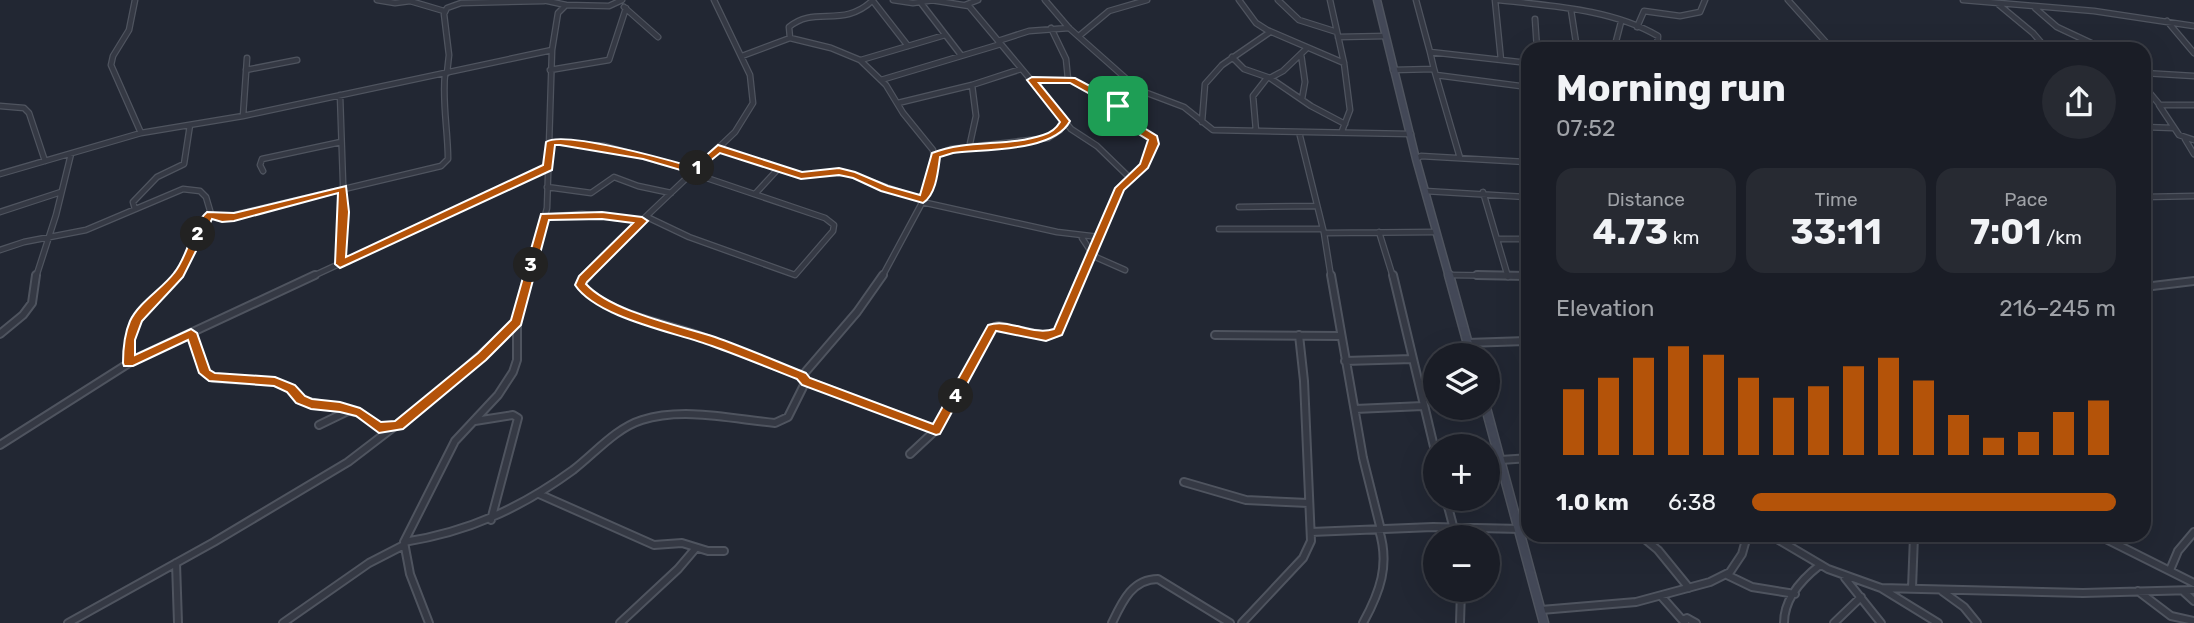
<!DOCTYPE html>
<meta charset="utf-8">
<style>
body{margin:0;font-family:Rubik,sans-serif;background:#272a32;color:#f1f3f6;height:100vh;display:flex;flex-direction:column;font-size:26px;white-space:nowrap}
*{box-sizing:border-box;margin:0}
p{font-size:23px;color:#9fa2a7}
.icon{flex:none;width:38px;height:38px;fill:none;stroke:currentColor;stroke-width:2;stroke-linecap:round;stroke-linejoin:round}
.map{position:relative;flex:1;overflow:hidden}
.panel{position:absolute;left:1521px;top:42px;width:630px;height:500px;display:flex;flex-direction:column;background:#1a1d26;border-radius:21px;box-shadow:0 7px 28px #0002,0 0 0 2px #383b43}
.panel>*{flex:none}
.buttons{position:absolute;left:1423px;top:343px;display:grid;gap:14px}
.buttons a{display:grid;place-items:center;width:77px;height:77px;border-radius:50%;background:#1a1d26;box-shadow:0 7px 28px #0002,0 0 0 2px #383b43;font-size:35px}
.pin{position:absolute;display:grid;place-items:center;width:60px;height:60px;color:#fff;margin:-30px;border-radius:14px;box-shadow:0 4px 10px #0006}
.km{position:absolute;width:35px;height:35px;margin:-18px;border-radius:50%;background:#222;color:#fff;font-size:19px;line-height:35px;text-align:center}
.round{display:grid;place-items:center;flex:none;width:74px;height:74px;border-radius:37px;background:#272a32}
.summary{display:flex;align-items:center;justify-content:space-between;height:119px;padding:0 35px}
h1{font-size:38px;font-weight:700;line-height:52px}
.stats{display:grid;grid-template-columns:repeat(3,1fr);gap:10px;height:119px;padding:7px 35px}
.stats div{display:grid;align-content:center;border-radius:18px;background:#272a32;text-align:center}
.stats b{font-size:35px;font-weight:700}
.stats small{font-size:19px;font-weight:400}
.stats p{font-size:19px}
.chart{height:196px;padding:14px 35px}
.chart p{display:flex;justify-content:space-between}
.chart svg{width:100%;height:126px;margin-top:7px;stroke:#b45309;stroke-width:6}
ul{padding:0 35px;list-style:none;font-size:23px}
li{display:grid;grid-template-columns:112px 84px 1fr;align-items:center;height:52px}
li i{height:18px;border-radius:9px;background:#b45309}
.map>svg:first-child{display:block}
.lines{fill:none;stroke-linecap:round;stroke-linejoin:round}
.street-far1-casing{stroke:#4f545f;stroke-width:7}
.street-casing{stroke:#4f545f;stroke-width:10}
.secondary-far1-casing{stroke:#4f545f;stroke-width:9}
.secondary-casing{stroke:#4f545f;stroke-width:11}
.street-far1{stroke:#353944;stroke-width:4.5}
.street{stroke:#353944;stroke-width:6}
.secondary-far1{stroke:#434857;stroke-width:6}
.secondary{stroke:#434857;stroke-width:8}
.route{fill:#b45309;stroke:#fff;stroke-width:2;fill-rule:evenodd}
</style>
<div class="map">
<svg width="2194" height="623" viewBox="0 0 2194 623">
<rect width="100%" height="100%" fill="#222733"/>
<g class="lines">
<!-- street-far1 casing -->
<g class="street-far1-casing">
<path id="street-far1" d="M135,0L129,30L113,56L111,65L141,133
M377,0L395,3L410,1L444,11
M543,0L566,5
M893,0L913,3L934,0
M931,0L969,6L1031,80H1072L1115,105H1120L1128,92L1139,90L1184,107L1213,130L1411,134
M1045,0L1069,28L1139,90
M1239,0L1256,23L1267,30L1344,63
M1278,0L1299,20L1337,32
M1330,0L1344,63L1350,110L1342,131
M1416,0L1430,52
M1495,0L1501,60
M1499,0C1551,6 1612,9 1658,36L1657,49
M1788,0L1832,49
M1963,0L2094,11L2194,26
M873,1L908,46
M921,3L961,55
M1998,4L2033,33L2045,47
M965,5L978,0
M624,7L658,37
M2035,8L2057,27L2104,49
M1571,10L1577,49
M1535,19L1537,49
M2167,21L2194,53
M1637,27L1644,11L1680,16L1700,12L1705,0
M1051,28L1066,59L1068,79
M1079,36L1109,11L1147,0
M1338,37L1386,36
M790,38L789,27C815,5 843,29 873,0
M998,41L1029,31L1069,28
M1614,49L1621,22
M1301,54L1305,82L1302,99
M742,56L790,38L831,48L860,60L886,85L903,113L933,150L935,162L924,199L882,277
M1232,57L1244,69L1270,78L1311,106L1345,124
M861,60L945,35
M1434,69L1460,158
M246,70L297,60
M550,70L609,60L626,8
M1393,70L1434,69L1430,52L1528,63
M447,73L449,55L444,14L447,8L461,3L544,1
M2144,73L2194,76
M1436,75L1528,87
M1270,78L1283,71L1306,49
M881,80L1001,44
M1032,80L1071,129L1097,146L1130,178
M2144,86L2159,104
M340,95L344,212L340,264
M898,103L972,85L1021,69
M2194,105H2159L2179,135L2194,140
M0,106L24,108L29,113L45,161
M243,116L247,58
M1202,122L1205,84L1222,65L1270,32
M2144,127L2173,128
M1256,131L1253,96L1267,78
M1299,132L1324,233L1331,277
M2185,139L2194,154
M551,142L605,146L694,171
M969,148L976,116L972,85
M718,149L801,175L846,173L923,200
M936,155L951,149L1048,138L1060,130L1065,121
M1416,159L1421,156L1528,162
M263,171L260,165L262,159L341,142
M0,174L141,133L243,116L552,50
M547,187L591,193L614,177L638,186L671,193
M1425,191L1528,197
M1483,192L1508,277
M755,194L779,168
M2144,197L2194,196
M922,202L1057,232L1099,237
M1239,207L1315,206
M135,209L133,202L157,177L184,164L190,125
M0,212L61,192
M544,217L582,214L642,221
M647,217L689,237L795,275L833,231L834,225L825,218L692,173
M1219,229H1322
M1379,232L1393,277
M1324,233L1436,232
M1082,238L1092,253
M1497,239H1528
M0,250L24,242L86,230L183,189L200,191L206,197L211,214L222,218L441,166L448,159C448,131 442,102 445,74
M1091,255L1125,270
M1448,275L1528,276
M36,277L56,215L71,154
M177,277L201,226L211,214
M311,277L548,167
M529,277L547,208L552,50L558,13L566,5L609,6L622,0
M587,277L636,226L735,132L753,103L750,75L714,0
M1082,277C1090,257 1110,200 1122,186C1135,172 1157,161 1153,138L1136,129L1118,106"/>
</g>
<!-- street casing -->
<g class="street-casing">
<path id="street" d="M589,275L580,285C611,316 657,321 697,335C732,348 767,363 802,376
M883,275L857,312L802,376L806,381L936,430
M1331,275L1363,458L1381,530
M1393,275L1435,451
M1477,275L1528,276
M2144,287L2194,281
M192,333L205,373L213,378L275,382L291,389L300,400L360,413L379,427L396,426
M0,334L23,315L32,303L36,275
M1215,335L1340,336
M1467,343L1528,341
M1345,361L1412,359
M129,362C129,310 151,311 179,275
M1355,409L1423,406
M475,421L513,415L518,418L491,520
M319,425L350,410
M0,445L137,358L315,275
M910,454L940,426L992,328L998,326L1046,336L1058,332L1082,275
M1501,460L1528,458
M1184,482L1246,500L1308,503
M539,494L654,545L682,543L708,551H724
M1446,499L1456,537
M1311,532L1433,527L1521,529
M1641,536L1658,550L1689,588
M1772,536L1828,569L1881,588L2083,593L2194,590
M2100,536L2194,583
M404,542C468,532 521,508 573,470C595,453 616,428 642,420C683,407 733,419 775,423L788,417L806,381
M176,563L178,623
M2170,570L2178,551L2194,532
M1727,575L1752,587L1795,594
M1845,578L1881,623
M1881,588L1938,623
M1912,588L1914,536
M1942,591L1964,607L1977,623
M2138,591L2171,616L2194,621
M2183,591L2194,601
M1662,597L1685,623
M1541,610L1636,602L1710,582L1730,572L1742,554L1747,536
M1683,620L1687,618L1696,623
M68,623L214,542L348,462L442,390L517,322
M283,623L369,563L404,545
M429,623L410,574L404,542L455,441L498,395L513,372L517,360V322L529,275
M620,623L678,569L695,549
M1112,623C1122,602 1132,579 1158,579L1230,623
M1242,623L1303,558L1311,541L1304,381L1299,335
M1363,623C1380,592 1390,565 1379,530
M1460,623L1461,590
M1784,623C1784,599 1802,579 1820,565
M1834,623L1861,597"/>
</g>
<!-- secondary-far1 casing -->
<g class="secondary-far1-casing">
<path id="secondary-far1" d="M1377,0L1416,159L1449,277"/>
</g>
<!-- secondary casing -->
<g class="secondary-casing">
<path id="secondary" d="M1449,275L1471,355
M1486,408L1544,623"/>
</g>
<!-- street-far1 -->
<use href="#street-far1" class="street-far1"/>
<!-- street -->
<use href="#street" class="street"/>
<!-- secondary-far1 -->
<use href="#secondary-far1" class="secondary-far1"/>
<!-- secondary -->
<use href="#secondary" class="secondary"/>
</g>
<!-- route -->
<path class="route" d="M1032,77L1075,78L1122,103L1136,123L1157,136L1159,144L1148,168L1124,190L1062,335L1046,341L996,331L940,434L936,435L802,385L797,379C769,368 740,356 712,346C674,332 597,318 575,285L579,276L633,223L602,219L549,220L521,325L486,360L403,429L379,433L356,416L340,412L311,409L296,403L287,392L274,386L209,381L199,373L188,340L133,366H124L123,363C123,348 124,335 130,321C139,302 162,289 174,273C189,255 190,227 207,212L234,213L346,186L349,212L346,257L543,165L546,142C563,130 669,160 693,167L718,145L802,172L839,168L855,172L888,186L920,195L932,153C968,139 1008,147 1043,135C1050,133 1056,129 1060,122L1027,80ZM1039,83H1070L1115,108L1129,128L1148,140L1140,164L1115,188L1054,329C1032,336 1010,318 988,325L933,424L810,378L806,373C776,361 746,348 715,337C678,325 612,312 586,284L587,282L648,221L642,217L602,212L541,214L511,320L478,353L395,421L381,422L360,408L340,402L312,399L305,396L295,385L275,377L215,373L210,370L197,333L191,329L135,355V340L142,321L183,277L212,219L222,222L234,221L338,193L335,264L340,268L552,170L555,145H560L643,159L694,174L720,153L801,179L839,175L853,178L881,191L923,203C936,195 938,172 940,157L953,153C985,149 1054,152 1070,121Z"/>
</svg>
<div class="buttons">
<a><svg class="icon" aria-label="layers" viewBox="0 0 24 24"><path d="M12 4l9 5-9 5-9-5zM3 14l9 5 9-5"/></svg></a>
<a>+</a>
<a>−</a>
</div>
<div class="pin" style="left:1118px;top:106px;background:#1e9e55"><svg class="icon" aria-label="arrive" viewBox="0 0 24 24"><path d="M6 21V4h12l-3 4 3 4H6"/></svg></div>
<b class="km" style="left:697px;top:168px">1</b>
<b class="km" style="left:198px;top:234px">2</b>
<b class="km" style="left:531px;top:265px">3</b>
<b class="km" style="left:956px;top:396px">4</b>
<section class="panel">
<div class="summary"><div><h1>Morning run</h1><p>07:52</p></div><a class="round"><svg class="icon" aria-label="share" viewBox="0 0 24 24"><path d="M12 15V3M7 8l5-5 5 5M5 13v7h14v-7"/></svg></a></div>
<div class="stats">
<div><p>Distance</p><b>4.73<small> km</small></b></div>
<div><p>Time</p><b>33:11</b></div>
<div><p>Pace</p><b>7:01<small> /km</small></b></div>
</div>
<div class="chart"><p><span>Elevation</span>216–245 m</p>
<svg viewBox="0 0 160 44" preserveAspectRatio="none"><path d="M5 44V21M15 44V17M25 44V10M35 44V6M45 44V9M55 44V17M65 44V24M75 44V20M85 44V13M95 44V10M105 44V18M115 44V30M125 44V38M135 44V36M145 44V29M155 44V25"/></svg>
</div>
<ul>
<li><b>1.0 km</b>6:38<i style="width:100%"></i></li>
</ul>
</section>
</div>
